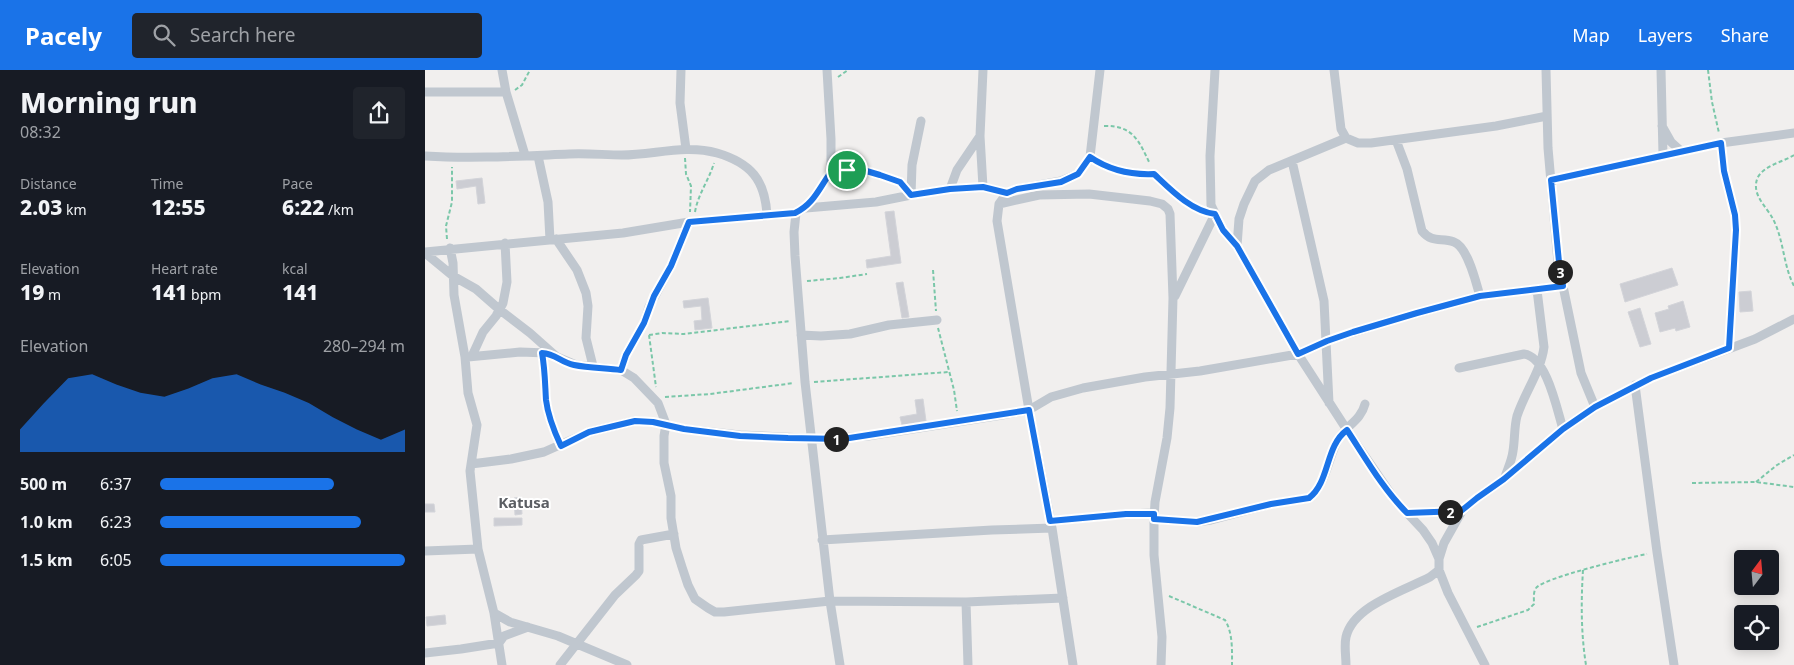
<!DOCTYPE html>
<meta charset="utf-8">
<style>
body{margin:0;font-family:"Noto Sans",sans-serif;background:#20242c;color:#f1f3f6;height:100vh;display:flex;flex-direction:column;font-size:19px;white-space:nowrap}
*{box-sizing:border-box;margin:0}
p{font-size:16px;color:#9ea1a6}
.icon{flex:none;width:28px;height:28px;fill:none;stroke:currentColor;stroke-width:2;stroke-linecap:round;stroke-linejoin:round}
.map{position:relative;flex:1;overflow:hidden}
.sheet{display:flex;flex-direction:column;background:#171b24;width:425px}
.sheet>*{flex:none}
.needle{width:32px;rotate:16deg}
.controls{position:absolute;left:1309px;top:480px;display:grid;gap:10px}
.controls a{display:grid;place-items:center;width:45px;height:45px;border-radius:5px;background:#171b24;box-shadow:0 2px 12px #0003;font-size:25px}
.pin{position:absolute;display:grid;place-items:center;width:42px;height:42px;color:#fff;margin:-21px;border:2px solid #fff;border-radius:50%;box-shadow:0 1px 5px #0007}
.km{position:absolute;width:25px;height:25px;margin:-12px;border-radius:50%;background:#222;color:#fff;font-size:14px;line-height:25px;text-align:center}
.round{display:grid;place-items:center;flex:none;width:52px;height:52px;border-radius:5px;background:#20242c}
.headline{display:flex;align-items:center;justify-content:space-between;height:85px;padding:0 20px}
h1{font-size:28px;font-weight:800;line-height:38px}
.metrics{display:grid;grid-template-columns:repeat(3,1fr);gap:8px;height:85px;padding:5px 20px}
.metrics div{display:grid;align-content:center}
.metrics b{font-size:21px;font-weight:800}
.metrics small{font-size:14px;font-weight:400}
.metrics p{font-size:14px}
.chart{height:140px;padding:10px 20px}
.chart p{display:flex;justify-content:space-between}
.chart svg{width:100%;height:90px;margin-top:5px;fill:#1a73e8;opacity:.7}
ul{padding:0 20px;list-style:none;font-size:16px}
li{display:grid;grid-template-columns:80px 60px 1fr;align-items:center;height:38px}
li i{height:12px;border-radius:6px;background:#1a73e8}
header{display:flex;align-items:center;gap:30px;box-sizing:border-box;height:70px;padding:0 25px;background:#1a73e8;color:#fff}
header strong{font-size:24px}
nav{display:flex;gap:28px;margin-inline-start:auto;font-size:18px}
.search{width:350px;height:45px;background:#20242c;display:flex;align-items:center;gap:12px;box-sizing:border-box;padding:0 18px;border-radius:5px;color:#9ea1a6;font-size:19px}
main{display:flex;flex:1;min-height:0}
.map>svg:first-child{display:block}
.building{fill:#cccdd3;stroke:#d3d4d9}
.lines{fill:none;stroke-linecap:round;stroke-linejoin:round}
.path{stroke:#7bc7a9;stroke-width:2;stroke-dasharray:4 2.5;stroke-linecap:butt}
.street{stroke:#c0c7cf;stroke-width:9}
.route-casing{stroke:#fff;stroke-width:10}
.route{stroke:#1a73e8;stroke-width:6}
.labels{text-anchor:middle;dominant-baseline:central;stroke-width:4;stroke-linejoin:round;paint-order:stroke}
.quarter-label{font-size:15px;font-weight:bold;fill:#5b5e63;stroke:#fff}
</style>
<header>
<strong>Pacely</strong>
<div class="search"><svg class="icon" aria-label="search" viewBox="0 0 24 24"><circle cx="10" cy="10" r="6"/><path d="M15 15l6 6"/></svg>Search here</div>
<nav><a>Map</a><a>Layers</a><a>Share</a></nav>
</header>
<main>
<section class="sheet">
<div class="headline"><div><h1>Morning run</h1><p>08:32</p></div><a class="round"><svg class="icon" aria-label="share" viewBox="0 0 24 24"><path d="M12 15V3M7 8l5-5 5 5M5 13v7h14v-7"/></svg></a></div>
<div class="metrics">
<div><p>Distance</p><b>2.03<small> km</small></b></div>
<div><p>Time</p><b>12:55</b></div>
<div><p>Pace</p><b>6:22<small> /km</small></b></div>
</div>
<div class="metrics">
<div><p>Elevation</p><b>19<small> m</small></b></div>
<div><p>Heart rate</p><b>141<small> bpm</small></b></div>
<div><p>kcal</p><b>141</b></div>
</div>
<div class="chart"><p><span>Elevation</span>280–294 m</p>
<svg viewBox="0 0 160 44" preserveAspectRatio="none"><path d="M0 44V33L10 20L20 8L30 6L40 11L50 15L60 17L70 13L80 8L90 6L100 11L110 15L120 20L130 27L140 33L150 38L160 33V44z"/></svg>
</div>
<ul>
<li><b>500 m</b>6:37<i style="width:71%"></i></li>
<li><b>1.0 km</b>6:23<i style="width:82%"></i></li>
<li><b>1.5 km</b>6:05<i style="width:100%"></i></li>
</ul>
</section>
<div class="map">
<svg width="1369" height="595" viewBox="0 0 1369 595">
<rect width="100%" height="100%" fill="#f1efee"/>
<!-- building -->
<path class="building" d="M57,108L60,133L53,134L51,116L32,119L31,111Z
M469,141L476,193L442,198L441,190L466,186L460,142Z
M1247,198L1253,215L1200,232L1195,214Z
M478,212L484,247L477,248L471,213Z
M1326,221L1328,241L1315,242L1314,222Z
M283,228L287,258L270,260L269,251L277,250L276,236L259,238L258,231Z
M1258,231L1265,257L1251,261L1250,258L1235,262L1230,243L1244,239L1243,236Z
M1215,238L1226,274L1215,277L1203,242Z
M498,329L501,351L477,355L475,347L492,344L490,330Z
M96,427L97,444L90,445L89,428Z
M0,434H9L10,442H0Z
M69,448H97V455L69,456Z
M20,545L21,554L2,556L1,547Z"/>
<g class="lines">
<!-- path -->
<path class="path" d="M1283,0L1287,32L1294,63
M413,7L423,0
M90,20L97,15L105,0
M679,56C708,55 714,71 725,94
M1297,82C1300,109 1308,134 1311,160L1304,269
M1369,85C1358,92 1340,95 1333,107C1325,124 1342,137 1348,149C1359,170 1358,195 1369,216
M260,88L261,104L266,116L265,142
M270,142C273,124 284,110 289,93
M22,169L21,156L27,132V97
M508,200L511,241
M382,211L415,208L442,204
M513,258L529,320L532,341
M224,265L237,263L259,264L366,251
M224,265L231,317
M389,312L524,302
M240,327L285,324L369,313
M1331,412L1352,395L1369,385
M1267,413L1331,412L1369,417
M1158,500C1156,532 1156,564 1161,595
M744,526L800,550C808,563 807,581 807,595
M1052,557L1103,540L1109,534C1109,529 1108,522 1111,518C1118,508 1206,487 1222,484"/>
<!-- street -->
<path class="street" d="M77,0L81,22L100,85
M256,0L255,33L261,79
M402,0L406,69V102
M558,0L555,66L558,117L582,123
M790,0L785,86L786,135L798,160L812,176L873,284L922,360L970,430L998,460L1007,473L1014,489V500L1023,523L1060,595
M909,0L916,59L921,68L933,73H946L1071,56L1122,46
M1121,0L1123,78L1133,192L1156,303L1170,337
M1236,0L1238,85
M0,22H81
M1237,56L1246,72L1256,81
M971,70L982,99L997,161C1008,174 1016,167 1029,172C1043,177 1051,213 1055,226
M0,86C48,89 96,86 144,84C162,83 180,85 197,85C229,85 260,74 292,83C326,93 340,110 342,145
M113,86L123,132L125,170
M665,87C684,100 707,105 729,104C746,120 766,141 790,144L750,226
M867,91L899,231L904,333
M1126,110L1296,73L1369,63
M525,119L532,100L555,66
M574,134L614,125L664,124L725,131L737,134L743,139L745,144L748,228L745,338L742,368L730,432L729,449V485L737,567L736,595
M381,138L451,132L486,125L487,95L496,51
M371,143L369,162L370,186L380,312L405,531L415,595
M131,169L152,200L161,223L163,236L161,268L168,296
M812,176L814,149L819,134L830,111L844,100L921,68
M25,178L28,193L29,225L40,287L43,323L52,355L45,401L53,479L69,543L77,595
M0,182L198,163L264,152L371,143C389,134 394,118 406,102L413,100H438L455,105L475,112L486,125L525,119L558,117
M0,183L28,206L51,219L75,240L105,263L132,287L151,295L196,300L209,308L233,333L241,354L239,366V393L246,426V448L251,478L257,497L263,515L270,529L283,538L290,542H299L405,531L541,532L638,528
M376,265L396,266L425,264L464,255L512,250
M117,283C120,299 120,314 121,330C123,347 129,361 136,376
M47,286L58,262L71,246L78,233L82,212L80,173
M43,287L95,282L122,283
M1034,298L1099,284C1122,287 1132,340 1138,359
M196,300L201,285L219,253L224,237L246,196L264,152
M1210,315L1232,482L1249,595
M46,394L86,389L119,382L164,362L210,351L228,352L259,359L315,365L400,369L443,366L577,345L604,340L626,327L658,318L720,307L775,301L873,284L902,271L964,251L1055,226L1138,216
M1080,407C1083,398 1087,390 1088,381C1090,369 1089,358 1092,346C1100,322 1116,301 1119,277L1112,220
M982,443L1037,441
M729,449L772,452L786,450L846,434L884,428C902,414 903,386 914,368C922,355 936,350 940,334
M625,451L701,444L729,443
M397,470L567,460L627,458
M0,481L53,479
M1014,489L1019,473L1037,441L1052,428L1079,409L1138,359L1170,337L1226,308L1330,269L1369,249
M541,532L543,595
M69,543L85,552L133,566L202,595
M0,583L36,579L74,573L79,566L103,557
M135,595L190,525L211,505L214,501V474L216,470L249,464
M648,595L627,458L604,340L572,151L574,134L582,123L591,119L636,111L653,104L665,87L675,0
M921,595C921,586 919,576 921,567C928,536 978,521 1005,507L1014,500"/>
</g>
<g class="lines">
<!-- route casing -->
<g class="route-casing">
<path id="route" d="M1296,73L1299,101L1310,145L1311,160L1304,278L1226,308L1170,337L1138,359L1079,409L1052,428L1036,441L982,443C958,419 941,389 922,360C900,376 905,412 884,428L846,434L772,452L729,449V444H701L625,451L604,340L418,369L363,368L315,366L259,359L228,352L210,351L164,362L136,376C129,361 123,347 121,330C120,314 120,299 117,283C131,284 135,292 149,295C164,298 181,298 196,300L201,285L219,253L229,226L246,196L264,152L370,143C389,134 394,118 406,102L413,100H438L455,105L475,112L486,125L525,119L558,117L582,123L592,119L636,112L653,104L665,87C684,100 707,105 729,104C746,120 766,141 790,144L798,160L812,176L873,284L902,271L928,262L992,243L1055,226L1138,216L1134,192L1126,110Z"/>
</g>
<!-- route -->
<use href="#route" class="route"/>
</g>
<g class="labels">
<!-- quarter labels -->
<g class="quarter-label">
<text x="99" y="432">Katusa</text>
</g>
</g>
</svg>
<div class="controls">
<a><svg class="needle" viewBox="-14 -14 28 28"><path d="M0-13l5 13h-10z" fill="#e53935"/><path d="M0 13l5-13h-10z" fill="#9ea1a6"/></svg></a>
<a><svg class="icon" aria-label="locate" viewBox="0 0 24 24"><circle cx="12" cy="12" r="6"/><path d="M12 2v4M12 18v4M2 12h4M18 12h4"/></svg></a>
</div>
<div class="pin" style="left:422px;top:100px;background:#1e9e55"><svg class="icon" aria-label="arrive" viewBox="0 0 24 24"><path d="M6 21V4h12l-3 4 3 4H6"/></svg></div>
<b class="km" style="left:411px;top:369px">1</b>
<b class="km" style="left:1025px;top:442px">2</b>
<b class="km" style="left:1135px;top:202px">3</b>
</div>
</main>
